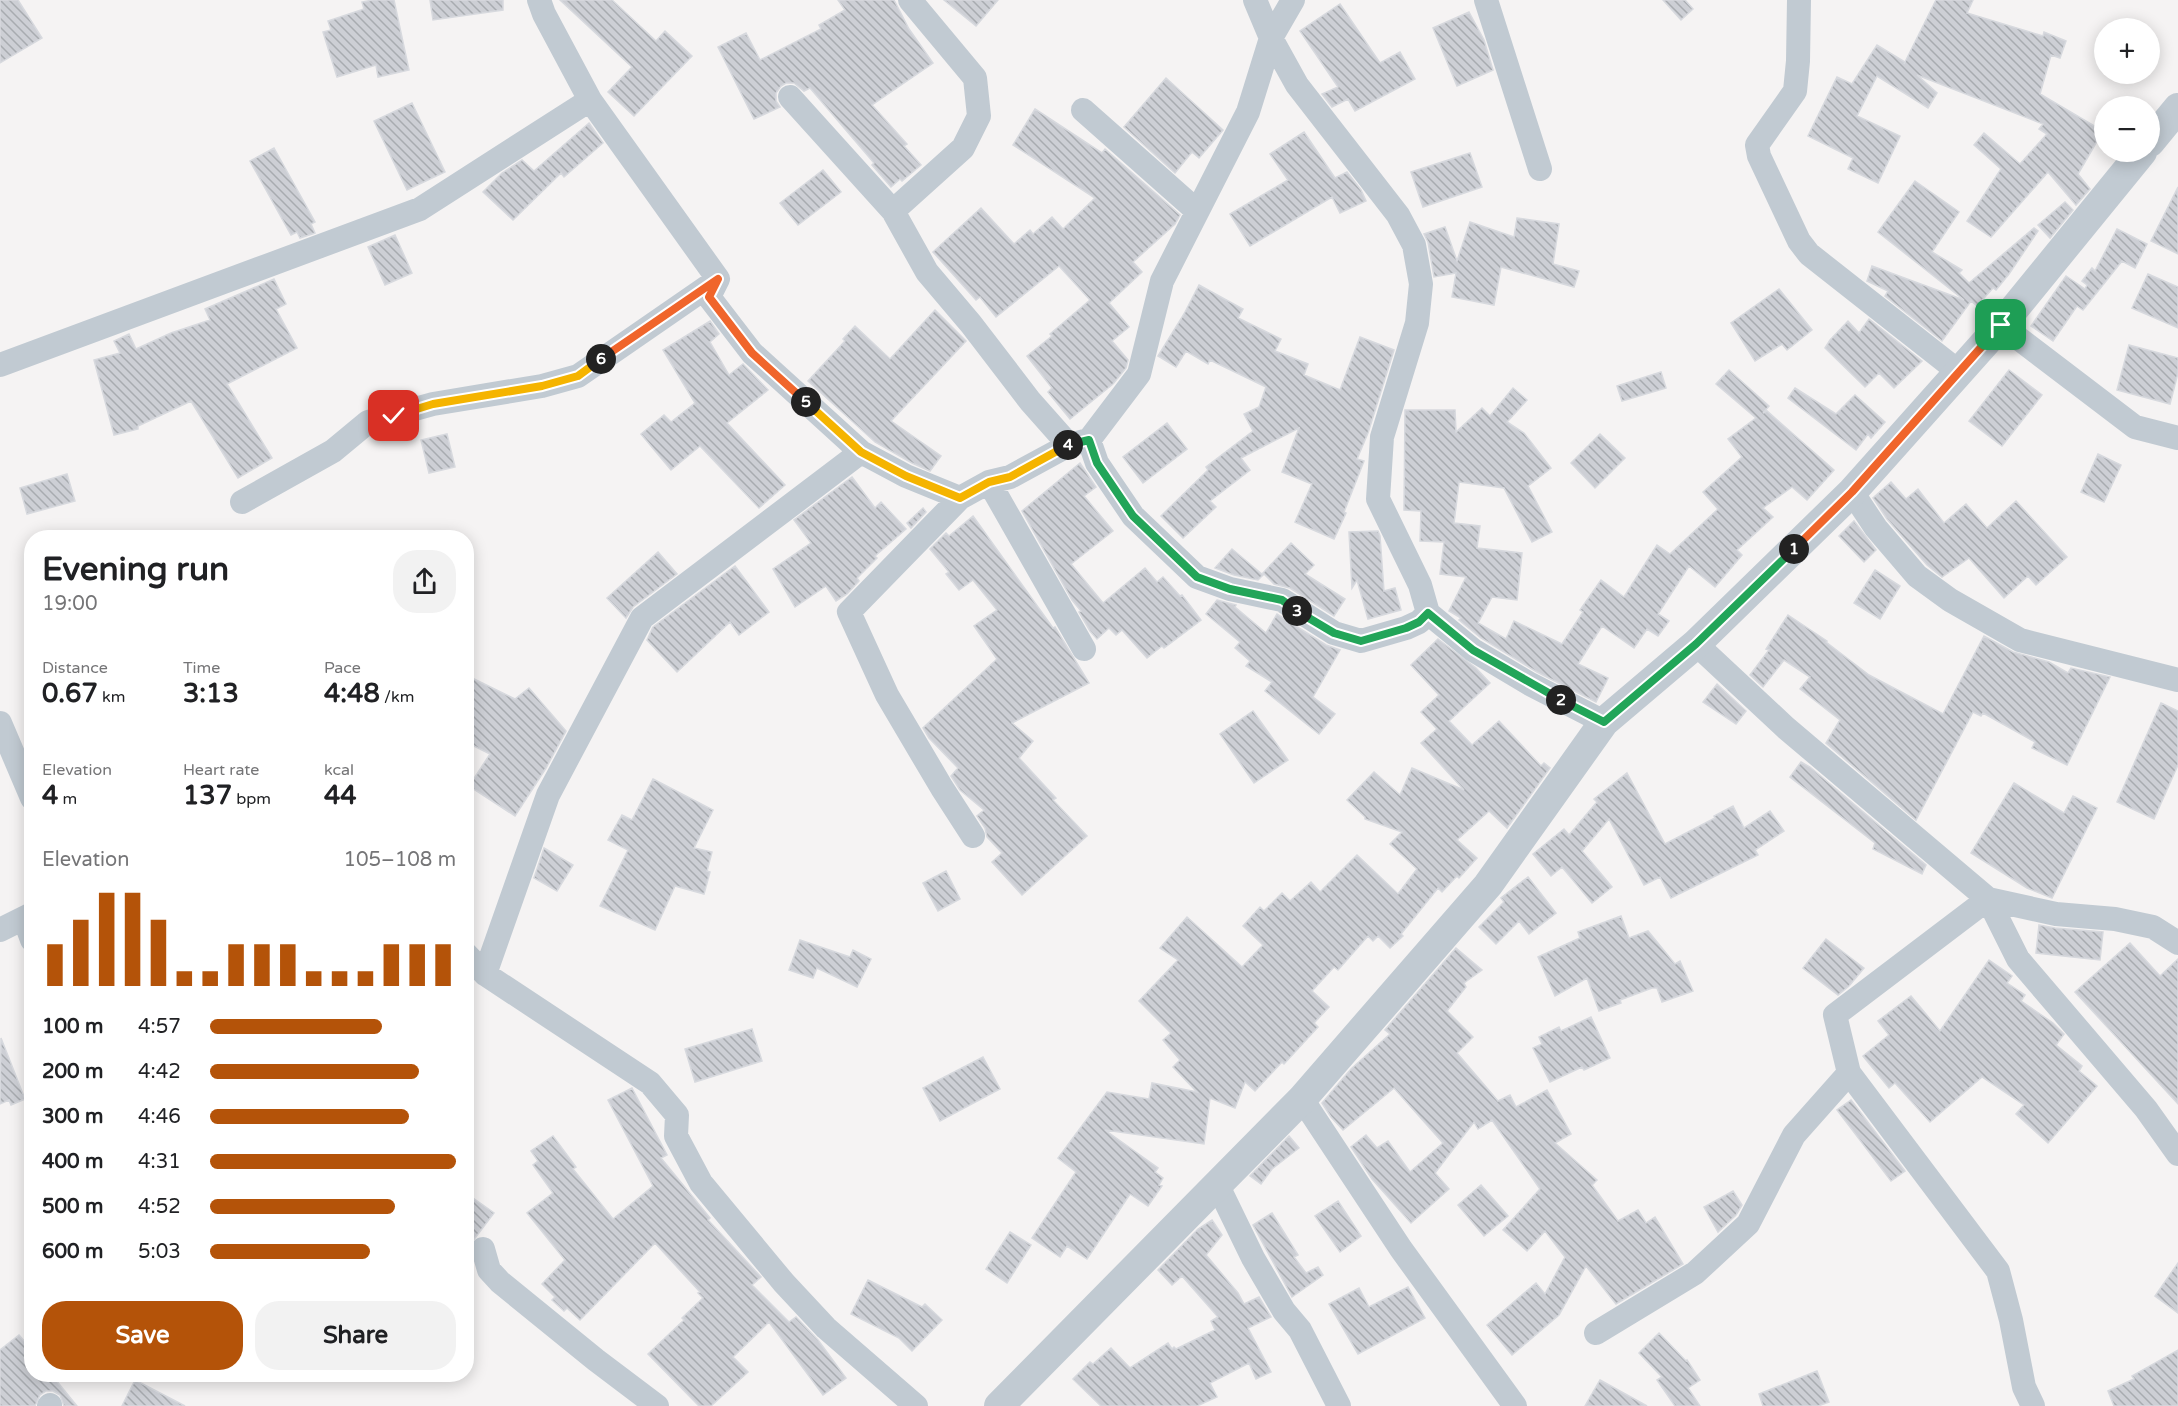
<!DOCTYPE html>
<meta charset="utf-8">
<style>
body{margin:0;font-family:"Varela Round",sans-serif;background:#f2f2f2;color:#202124;height:100vh;display:flex;flex-direction:column;font-size:22px;white-space:nowrap}
*{box-sizing:border-box;margin:0}
p{font-size:20px;color:#757577}
.icon{flex:none;width:33px;height:33px;fill:none;stroke:currentColor;stroke-width:2;stroke-linecap:round;stroke-linejoin:round}
.map{position:relative;flex:1;overflow:hidden}
.side{position:absolute;left:24px;top:530px;width:450px;height:852px;display:flex;flex-direction:column;background:#fff;border-radius:24px;box-shadow:0 3px 15px #0003}
.side>*{flex:none}
.buttons{position:absolute;left:2094px;top:18px;display:grid;gap:12px}
.buttons a{display:grid;place-items:center;width:66px;height:66px;border-radius:50%;background:#fff;box-shadow:0 3px 15px #0003;font-size:30px}
.pin{position:absolute;display:grid;place-items:center;width:51px;height:51px;color:#fff;margin:-26px;border-radius:12px;box-shadow:0 3px 9px #0006}
.km{position:absolute;width:30px;height:30px;margin:-15px;border-radius:50%;background:#222;color:#fff;font-size:16px;line-height:30px;text-align:center}
.round{display:grid;place-items:center;flex:none;width:63px;height:63px;border-radius:24px;background:#f2f2f2}
.overview{display:flex;align-items:center;justify-content:space-between;height:102px;padding:0 18px}
h1{font-size:33px;font-weight:700;line-height:45px}
.stats{display:grid;grid-template-columns:repeat(3,1fr);gap:9px;height:102px;padding:6px 18px}
.stats div{display:grid;align-content:center}
.stats b{font-size:26px;font-weight:700}
.stats small{font-size:16px;font-weight:400}
.stats p{font-size:16px}
.chart{height:168px;padding:12px 18px}
.chart p{display:flex;justify-content:space-between}
.chart svg{width:100%;height:108px;margin-top:6px;stroke:#b45309;stroke-width:6}
.primary-button{display:flex;gap:12px;margin-top:auto;padding:12px 18px}
.primary-button a{flex:1;height:69px;border-radius:24px;background:#b45309;color:#fff;font-size:24px;font-weight:700;line-height:69px;text-align:center}
.primary-button a+a{background:#f2f2f2;color:#202124}
ul{padding:0 18px;list-style:none;font-size:20px}
li{display:grid;grid-template-columns:96px 72px 1fr;align-items:center;height:45px}
li i{height:15px;border-radius:8px;background:#b45309}
.map>svg:first-child{display:block}
.building{fill:url(#building-back-hatch);stroke:#d7d9de;stroke-width:1.5}
.lines{fill:none;stroke-linecap:round;stroke-linejoin:round}
.minor{stroke:#c1cad2;stroke-width:24}
.tertiary{stroke:#c1cad2;stroke-width:30}
.split-1-casing{stroke:#fff;stroke-width:12}
.split-2-casing{stroke:#fff;stroke-width:12}
.split-3-casing{stroke:#fff;stroke-width:12}
.split-4-casing{stroke:#fff;stroke-width:12}
.split-5-casing{stroke:#fff;stroke-width:12}
.split-6-casing{stroke:#fff;stroke-width:12}
.split-7-casing{stroke:#fff;stroke-width:12}
.split-1{stroke:#f0652b;stroke-width:8}
.split-2{stroke:#22a559;stroke-width:8}
.split-3{stroke:#22a559;stroke-width:8}
.split-4{stroke:#22a559;stroke-width:8}
.split-5{stroke:#f5b400;stroke-width:8}
.split-6{stroke:#f0652b;stroke-width:8}
.split-7{stroke:#f5b400;stroke-width:8}
</style>
<div class="map">
<svg width="2178" height="1406" viewBox="0 0 2178 1406">
<defs>
<pattern id="building-back-hatch" width="6" height="6" patternUnits="userSpaceOnUse" patternTransform="scale(1.5)"><rect width="6" height="6" fill="#cdcfd5"/><path d="M-1 5l2 2M0 0l6 6M5-1l2 2" fill="none" stroke="#a8abb0"/></pattern>
</defs>
<rect width="100%" height="100%" fill="#f5f3f3"/>
<!-- building -->
<path class="building" d="M0,0H18L42,38L0,63Z
M373,0H394L409,70L378,77L376,65L337,77L323,32L331,30L328,21L364,9L362,2Z
M430,0H503V10L433,20Z
M560,0H612L656,41L665,31L692,56L634,116L608,92L632,67Z
M838,0H894L909,29L933,63L872,105L907,144L904,146L921,165L902,181L900,179L891,187L872,165L874,163L810,88L804,91L794,83H786L781,86L776,93V101L780,107L754,119L718,47L746,33L760,60L821,29L819,25L845,10Z
M944,0H998L976,26Z
M1663,0H1685L1693,9L1681,20Z
M1936,0H1973L1967,13L2043,36L2044,32L2066,41L2060,58L2051,55L2040,94L2103,131L2078,174L2090,189L2076,205L2048,172L1991,237L1967,221L2001,169L1974,145L1984,133L2020,164L2047,134L2039,129L2043,124L1917,75L1937,93L1928,108L1877,76L1857,116L1900,136L1878,183L1848,169L1853,158L1808,136L1837,77L1852,84L1877,45L1905,62L1904,64Z
M1340,4L1380,63L1400,52L1415,79L1355,111L1348,99L1332,107L1322,94L1338,87L1300,31Z
M1469,12L1484,40L1493,70L1457,86L1433,28Z
M1166,78L1223,130L1199,158L1192,152L1175,173L1124,127Z
M412,103L445,172L407,190L374,121Z
M1035,109L1102,153L1105,149L1180,215L1175,224L1133,262L1142,272L1109,303L1129,327L1112,341L1128,360L1126,368L1113,384L1070,419L1048,392L1052,388L1027,356L1052,336L1050,334L1090,300L1059,266L996,317L980,297L976,300L933,252L981,208L1014,244L1030,230L1033,234L1052,217L1063,229L1095,198L1013,145Z
M589,123L603,143L564,177L561,173L513,220L483,192L502,173L522,160L534,171Z
M1304,132L1335,178L1347,172L1361,190L1366,201L1340,213L1332,197L1250,246L1230,214L1288,180L1270,154Z
M274,148L315,222L311,224L315,233L300,238L297,232L291,235L250,161Z
M1470,153L1482,187L1423,207L1411,172Z
M823,170L841,192L798,225L780,203Z
M1915,181L1959,212L1932,252L1962,270L1959,273L1969,283L2034,228L2038,231L2009,274L1996,290L1993,288L1977,306L1971,301L1942,341L1885,296L1888,291L1867,281L1872,266L1964,300L1878,232Z
M2178,187V254L2151,241Z
M2065,202L2073,210L2050,238L2038,225Z
M1517,218L1559,224L1553,264L1579,271L1574,287L1501,267L1494,305L1452,297L1456,273L1434,277L1428,242L1424,234L1445,227L1457,261L1470,222L1514,237Z
M2117,229L2147,244L2135,268L2122,261L2083,310L2077,306L2053,341L2031,326L2066,276L2085,289L2087,285L2082,281L2092,268L2095,271Z
M395,235L412,273L385,285L368,247Z
M2148,274L2178,287V328L2132,308Z
M274,279L286,304L276,309L297,348L227,384L272,458L238,478L191,401L138,426V429L114,435L94,360L120,353L114,341L129,334L136,349L171,333L210,320L205,309Z
M1199,285L1243,309L1238,318L1281,339L1275,351L1308,364L1304,375L1340,390L1360,337L1394,350L1368,433L1357,459L1364,461L1344,512L1346,513L1334,539L1295,522L1312,484L1282,472L1299,428L1241,458L1250,470L1210,501L1216,507L1183,538L1161,516L1208,470L1206,467L1253,431L1244,414L1259,407L1266,387L1210,360L1208,364L1186,351L1176,367L1158,356L1184,314Z
M1779,289L1812,330L1787,350L1782,344L1755,361L1731,323Z
M935,310L966,341L891,421L941,456L930,471L912,463L875,442L808,381L845,341L843,339L855,326L890,359Z
M1869,319L1922,361L1894,388L1879,373L1865,387L1825,348L1830,340L1848,321L1859,333Z
M710,321L719,334L710,342L729,375L743,364L768,390L727,423L785,485L759,508L700,446L671,470L641,434L664,415L671,422L695,403L663,350Z
M2129,345L2178,358V373L2170,404L2117,390Z
M1729,370L1769,406L1763,413L1767,411L1834,470L1807,500L1792,487L1763,508L1773,517L1737,550L1742,555L1715,587L1689,566L1658,614L1669,621L1658,636L1647,629L1634,648L1602,626L1578,664L1608,678L1596,702L1537,672L1481,638L1459,620L1461,618L1449,611L1466,577L1440,574L1444,542L1420,541L1421,511L1404,510L1405,410H1455L1456,432L1482,408L1490,416L1513,388L1527,400L1507,422L1524,433L1551,468L1528,486L1552,532L1532,542L1504,488L1459,482L1454,523L1480,526L1477,548L1522,553L1517,600L1492,597L1478,623L1506,639L1514,621L1562,644L1583,612L1580,610L1601,580L1624,597L1657,545L1670,554L1718,509L1703,492L1742,457L1728,439L1756,418L1716,384Z
M2009,370L2042,395L2002,446L1969,421Z
M1661,372L1666,388L1622,401L1617,386Z
M1795,388L1836,414L1855,395L1885,422L1871,438L1868,434L1856,450L1788,398Z
M1167,423L1187,449L1143,483L1123,457Z
M447,434L455,467L429,473L421,440Z
M1600,434L1625,458L1595,488L1571,463Z
M2098,454L2121,465L2104,502L2081,492Z
M1080,463L1096,487L1084,496L1113,531L1071,564L1103,603L1145,568L1157,582L1163,577L1180,596L1182,595L1201,620L1164,648L1162,646L1147,658L1122,630L1116,635L1109,628L1097,639L1090,631L1079,612L1081,611L1072,600L1022,511Z
M67,474L75,501L27,514L20,488Z
M852,477L875,508L881,502L906,529L875,556L877,558L857,578L859,581L847,594L836,601L826,586L795,607L773,569L811,543L794,520Z
M1891,482L1906,499L1918,489L1944,523L1966,504L1987,528L2016,501L2067,557L2036,585L2028,576L2004,598L1969,558L1942,577L1927,565L1887,519L1873,498Z
M923,508L926,512L911,528L907,523Z
M973,516L1053,628L1055,627L1089,683L1012,723L1033,741L1019,758L1056,798L1053,800L1087,836L1022,895L992,862L1002,853L987,837L985,828L977,816L984,810L960,790L951,776L958,768L929,738L923,728L997,659L974,626L997,610L973,580L959,590L946,574L949,572L930,549L946,533L949,536Z
M1854,521L1876,550L1864,562L1839,536Z
M1378,531L1380,536L1384,591L1395,588L1401,610L1368,619L1357,580L1352,588L1349,532Z
M1291,543L1314,565L1305,574L1345,599L1334,616L1290,588L1274,584L1263,573Z
M1232,549L1263,575L1258,580L1234,575L1215,568Z
M658,552L677,574L633,607L626,618L607,598Z
M735,566L769,612L739,635L730,622L677,672L647,640L653,627Z
M1875,570L1900,586L1880,619L1854,603Z
M1217,600L1236,605L1235,607L1266,633L1277,614L1326,645L1340,650L1313,697L1335,714L1319,734L1265,691L1272,682L1246,666L1250,661L1235,648L1240,642L1206,614Z
M1788,615L1827,641L1826,642L1869,675L1943,714L1984,636L2013,652L2049,662L2068,673L2071,668L2110,677L2067,765L2032,748L2035,742L1983,713L1981,716L1973,712L1916,820L1826,743L1840,720L1800,689L1810,677L1784,660L1763,687L1750,675L1769,650L1766,649Z
M1438,639L1476,668L1490,683L1449,721L1472,745L1499,721L1541,766L1544,763L1550,768L1507,828L1489,811L1457,840L1477,858L1459,878L1457,876L1442,892L1438,888L1401,934L1403,936L1390,948L1378,936L1373,941L1368,936L1338,970L1334,967L1312,991L1329,1007L1314,1023L1318,1027L1284,1064L1282,1062L1255,1091L1245,1082L1235,1108L1210,1098L1204,1144L1105,1130L1158,1168L1155,1172L1163,1178L1159,1185L1162,1186L1148,1206L1130,1194L1087,1259L1067,1246L1060,1257L1032,1238L1076,1172L1058,1158L1107,1092L1149,1099L1152,1083L1197,1092L1173,1067L1180,1060L1163,1040L1171,1033L1139,1001L1178,960L1160,948L1187,917L1242,967L1263,945L1243,926L1260,907L1264,911L1282,893L1290,901L1311,882L1320,892L1357,855L1398,894L1417,869L1390,844L1402,832L1365,819V817L1347,800L1374,772L1400,795L1412,768L1464,790L1421,743L1437,729L1421,712L1439,695L1411,665Z
M466,675L515,699L529,688L566,731L546,768L515,816L469,786L490,754L466,742Z
M1717,684L1746,711L1736,724L1703,702Z
M2161,703L2178,711V765L2154,819L2117,802Z
M1253,711L1288,760L1254,783L1220,734Z
M1801,762L1810,767L1926,865L1922,874L1873,849L1875,843L1790,777Z
M1627,773L1665,844L1715,818L1714,816L1733,806L1744,828L1770,811L1784,831L1755,850L1758,855L1671,898L1660,877L1644,885L1609,819L1582,851L1612,887L1592,903L1562,867L1551,876L1533,854L1564,829L1569,835L1597,802L1594,799Z
M653,779L713,810L694,848L712,852L707,871L710,872L704,894L675,886L655,930L600,906L628,850L608,840L622,815L632,820Z
M2014,783L2064,813L2073,796L2097,808L2052,898L2027,888L1971,853Z
M544,848L573,865L557,891L534,878Z
M946,871L960,899L938,911L923,883Z
M1528,877L1556,913L1529,934L1519,921L1496,944L1479,927L1504,902L1501,898Z
M1621,916L1629,938L1648,931L1675,964L1680,961L1693,991L1662,1002L1657,988H1652L1620,1000L1621,1003L1599,1011L1587,978L1555,996L1538,957L1580,938L1578,932Z
M2039,925L2055,928L2103,932L2100,960L2036,953Z
M1826,939L1864,968L1849,986L1838,995L1803,968Z
M800,940L850,957L853,950L871,959L857,987L817,968L813,978L789,970Z
M2130,943L2160,976L2178,959V1104L2075,992Z
M1456,948L1482,970L1464,983L1466,987L1447,1011L1473,1037L1457,1053L1498,1101L1510,1095L1516,1107L1547,1090L1571,1134L1555,1143L1597,1180L1592,1185L1618,1221L1638,1210L1646,1223L1655,1217L1683,1264L1616,1304L1586,1266L1559,1315L1512,1355L1487,1325L1536,1283L1545,1294L1565,1257L1545,1231L1527,1251L1503,1230L1540,1189L1492,1120L1478,1129L1474,1122L1435,1173L1449,1189L1411,1223L1372,1179L1351,1147L1366,1135L1377,1148L1388,1141L1410,1172L1443,1143L1394,1088L1343,1130L1331,1117L1322,1103L1351,1069L1390,1034L1385,1030Z
M1989,960L2012,976L2007,983L2025,995L2021,1001L2053,1023L2064,1034L2056,1045L2082,1066L2079,1071L2097,1086L2048,1143L2016,1114L2024,1105L1982,1077L1930,1122L1895,1083L1889,1088L1863,1056L1889,1035L1878,1021L1911,996L1940,1031Z
M1591,1017L1610,1058L1584,1070L1582,1067L1550,1082L1533,1048L1542,1044L1539,1037L1559,1027L1561,1031Z
M752,1029L762,1061L695,1082L685,1049Z
M1,1038L25,1099L11,1105L9,1100L0,1104Z
M983,1057L1000,1089L940,1121L923,1088Z
M632,1088L667,1155L661,1158L710,1218L708,1220L761,1277L752,1285L789,1322L796,1317L818,1340L846,1378L823,1395L769,1322L733,1357L748,1372L711,1406H699L648,1354L684,1320L682,1318L703,1298L698,1293L700,1292L655,1243L580,1320L567,1308L564,1311L552,1300L555,1297L542,1284L565,1260L527,1213L553,1193L533,1165L538,1161L531,1151L553,1136L576,1167L573,1169L613,1219L653,1186L608,1100Z
M1851,1100L1905,1171L1891,1181L1837,1110Z
M1289,1136L1299,1148L1272,1169L1261,1184L1250,1176Z
M1481,1185L1508,1216L1484,1236L1458,1205Z
M1733,1191L1742,1205L1736,1215L1718,1232L1704,1207Z
M466,1193L494,1213L466,1250Z
M1338,1201L1361,1236L1340,1252L1315,1216Z
M1272,1213L1298,1255L1294,1257L1306,1273L1318,1267L1323,1275L1292,1297L1253,1225Z
M1212,1220L1222,1235L1206,1255L1238,1293L1244,1304L1259,1297L1271,1317L1248,1328L1271,1372L1256,1379L1249,1363L1210,1383L1217,1397L1197,1406H1101L1073,1379L1090,1362L1093,1364L1111,1348L1130,1368L1168,1343L1172,1349L1174,1347L1176,1349L1215,1330L1211,1321L1218,1317L1182,1276L1172,1285L1158,1270L1198,1229Z
M1010,1232L1031,1245L1007,1283L986,1269Z
M2178,1263V1313L2155,1296Z
M868,1280L922,1307L925,1304L942,1320L912,1351L899,1338L851,1314Z
M1408,1287L1425,1318L1358,1354L1329,1304L1359,1288L1369,1307Z
M1659,1333L1686,1361L1687,1360L1700,1380L1688,1388L1700,1406H1675L1657,1380L1662,1377L1639,1353Z
M19,1335L32,1350V1374H51L77,1406H64L60,1395L53,1391H46L40,1395L35,1406H0V1350Z
M2178,1350V1406H2114L2108,1391L2134,1379L2132,1376Z
M1817,1371L1829,1402L1818,1406H1763L1759,1394Z
M135,1380L185,1406H122Z
M1600,1380L1647,1406H1585Z"/>
<g class="lines">
<!-- minor -->
<path class="minor" d="M539,0L544,14L590,100L718,279L709,297L752,353L861,452L906,476L960,498L989,482L1010,477L1069,445
M1255,0L1271,38L1297,85L1398,215L1414,245L1421,284L1417,323L1382,437L1378,499L1420,585L1428,613L1473,650L1530,684L1604,722
M1293,0L1271,38L1248,112L1162,281L1139,374L1089,440L1097,463L1133,516L1197,577L1230,589L1282,600L1334,633L1361,641L1406,628L1419,622L1428,613
M1486,0L1540,169
M1799,0L1798,61L1795,91L1757,145L1759,156L1799,241L1809,254L1959,372
M790,97L893,211L927,272L971,324L1030,401L1069,445L1084,441
M1083,110L1197,211
M893,211L963,148L979,116L975,78L910,0
M2001,325L2135,427L2178,438
M0,365L420,209L590,100
M989,482L1084,649
M1852,492L1876,528L1917,576L1950,600L2020,640L2178,680
M960,498L849,612L887,695L942,788L973,836
M242,502L333,451L368,422L433,404L542,386L578,376L717,280
M1696,644L1786,728L1988,899L2018,959L2146,1109L2178,1154
M0,723L32,798
M24,918L32,940
M0,930L32,914
M466,954L485,974L650,1083L677,1115L676,1136L701,1183L784,1283L826,1328L916,1406
M485,974L548,795L642,618L861,452
M1302,1099L1401,1249L1515,1406
M1217,1184L1253,1258L1284,1311L1300,1330L1339,1406
M483,1249L489,1270L500,1282L596,1360L657,1406
M1596,1333L1695,1273L1748,1224L1794,1135L1849,1073
M49,1406L50,1405
M2033,1406L2024,1387L2011,1320L1998,1271L1849,1073L1835,1015L1988,899L2056,914L2115,919L2153,927L2178,943"/>
<!-- tertiary -->
<path class="tertiary" d="M2150,142L2178,108
M999,1406L1302,1099L1488,885L1604,722L1696,644L1852,492L2001,325L2142,152"/>
</g>
<g class="lines">
<!-- split-1 casing -->
<g class="split-1-casing">
<path id="split-1" d="M1794,549L1852,492L2001,325"/>
</g>
<!-- split-2 casing -->
<g class="split-2-casing">
<path id="split-2" d="M1561,700L1604,722L1696,644L1794,549"/>
</g>
<!-- split-3 casing -->
<g class="split-3-casing">
<path id="split-3" d="M1297,611L1334,633L1361,641L1406,628L1419,622L1428,613L1473,650L1561,700"/>
</g>
<!-- split-4 casing -->
<g class="split-4-casing">
<path id="split-4" d="M1068,445L1089,440L1097,463L1133,516L1197,577L1230,589L1282,600L1297,611"/>
</g>
<!-- split-5 casing -->
<g class="split-5-casing">
<path id="split-5" d="M806,402L861,452L906,476L960,498L989,482L1010,477L1068,445"/>
</g>
<!-- split-6 casing -->
<g class="split-6-casing">
<path id="split-6" d="M601,359L718,279L709,297L752,353L806,402"/>
</g>
<!-- split-7 casing -->
<g class="split-7-casing">
<path id="split-7" d="M394,416L433,404L542,386L578,376L601,359"/>
</g>
<!-- split-1 -->
<use href="#split-1" class="split-1"/>
<!-- split-2 -->
<use href="#split-2" class="split-2"/>
<!-- split-3 -->
<use href="#split-3" class="split-3"/>
<!-- split-4 -->
<use href="#split-4" class="split-4"/>
<!-- split-5 -->
<use href="#split-5" class="split-5"/>
<!-- split-6 -->
<use href="#split-6" class="split-6"/>
<!-- split-7 -->
<use href="#split-7" class="split-7"/>
</g>
</svg>
<div class="buttons">
<a>+</a>
<a>−</a>
</div>
<div class="pin" style="left:2001px;top:325px;background:#1e9e55"><svg class="icon" aria-label="arrive" viewBox="0 0 24 24"><path d="M6 21V4h12l-3 4 3 4H6"/></svg></div>
<div class="pin" style="left:394px;top:416px;background:#d93025"><svg class="icon" aria-label="check" viewBox="0 0 24 24"><path d="M5 12l5 5 9-10"/></svg></div>
<b class="km" style="left:1794px;top:549px">1</b>
<b class="km" style="left:1561px;top:700px">2</b>
<b class="km" style="left:1297px;top:611px">3</b>
<b class="km" style="left:1068px;top:445px">4</b>
<b class="km" style="left:806px;top:402px">5</b>
<b class="km" style="left:601px;top:359px">6</b>
<section class="side">
<div class="overview"><div><h1>Evening run</h1><p>19:00</p></div><a class="round"><svg class="icon" aria-label="share" viewBox="0 0 24 24"><path d="M12 15V3M7 8l5-5 5 5M5 13v7h14v-7"/></svg></a></div>
<div class="stats">
<div><p>Distance</p><b>0.67<small> km</small></b></div>
<div><p>Time</p><b>3:13</b></div>
<div><p>Pace</p><b>4:48<small> /km</small></b></div>
</div>
<div class="stats">
<div><p>Elevation</p><b>4<small> m</small></b></div>
<div><p>Heart rate</p><b>137<small> bpm</small></b></div>
<div><p>kcal</p><b>44</b></div>
</div>
<div class="chart"><p><span>Elevation</span>105–108 m</p>
<svg viewBox="0 0 160 44" preserveAspectRatio="none"><path d="M5 44V27M15 44V17M25 44V6M35 44V6M45 44V17M55 44V38M65 44V38M75 44V27M85 44V27M95 44V27M105 44V38M115 44V38M125 44V38M135 44V27M145 44V27M155 44V27"/></svg>
</div>
<ul>
<li><b>100 m</b>4:57<i style="width:70%"></i></li>
<li><b>200 m</b>4:42<i style="width:85%"></i></li>
<li><b>300 m</b>4:46<i style="width:81%"></i></li>
<li><b>400 m</b>4:31<i style="width:100%"></i></li>
<li><b>500 m</b>4:52<i style="width:75%"></i></li>
<li><b>600 m</b>5:03<i style="width:65%"></i></li>
</ul>
<div class="primary-button"><a>Save</a><a>Share</a></div>
</section>
</div>
